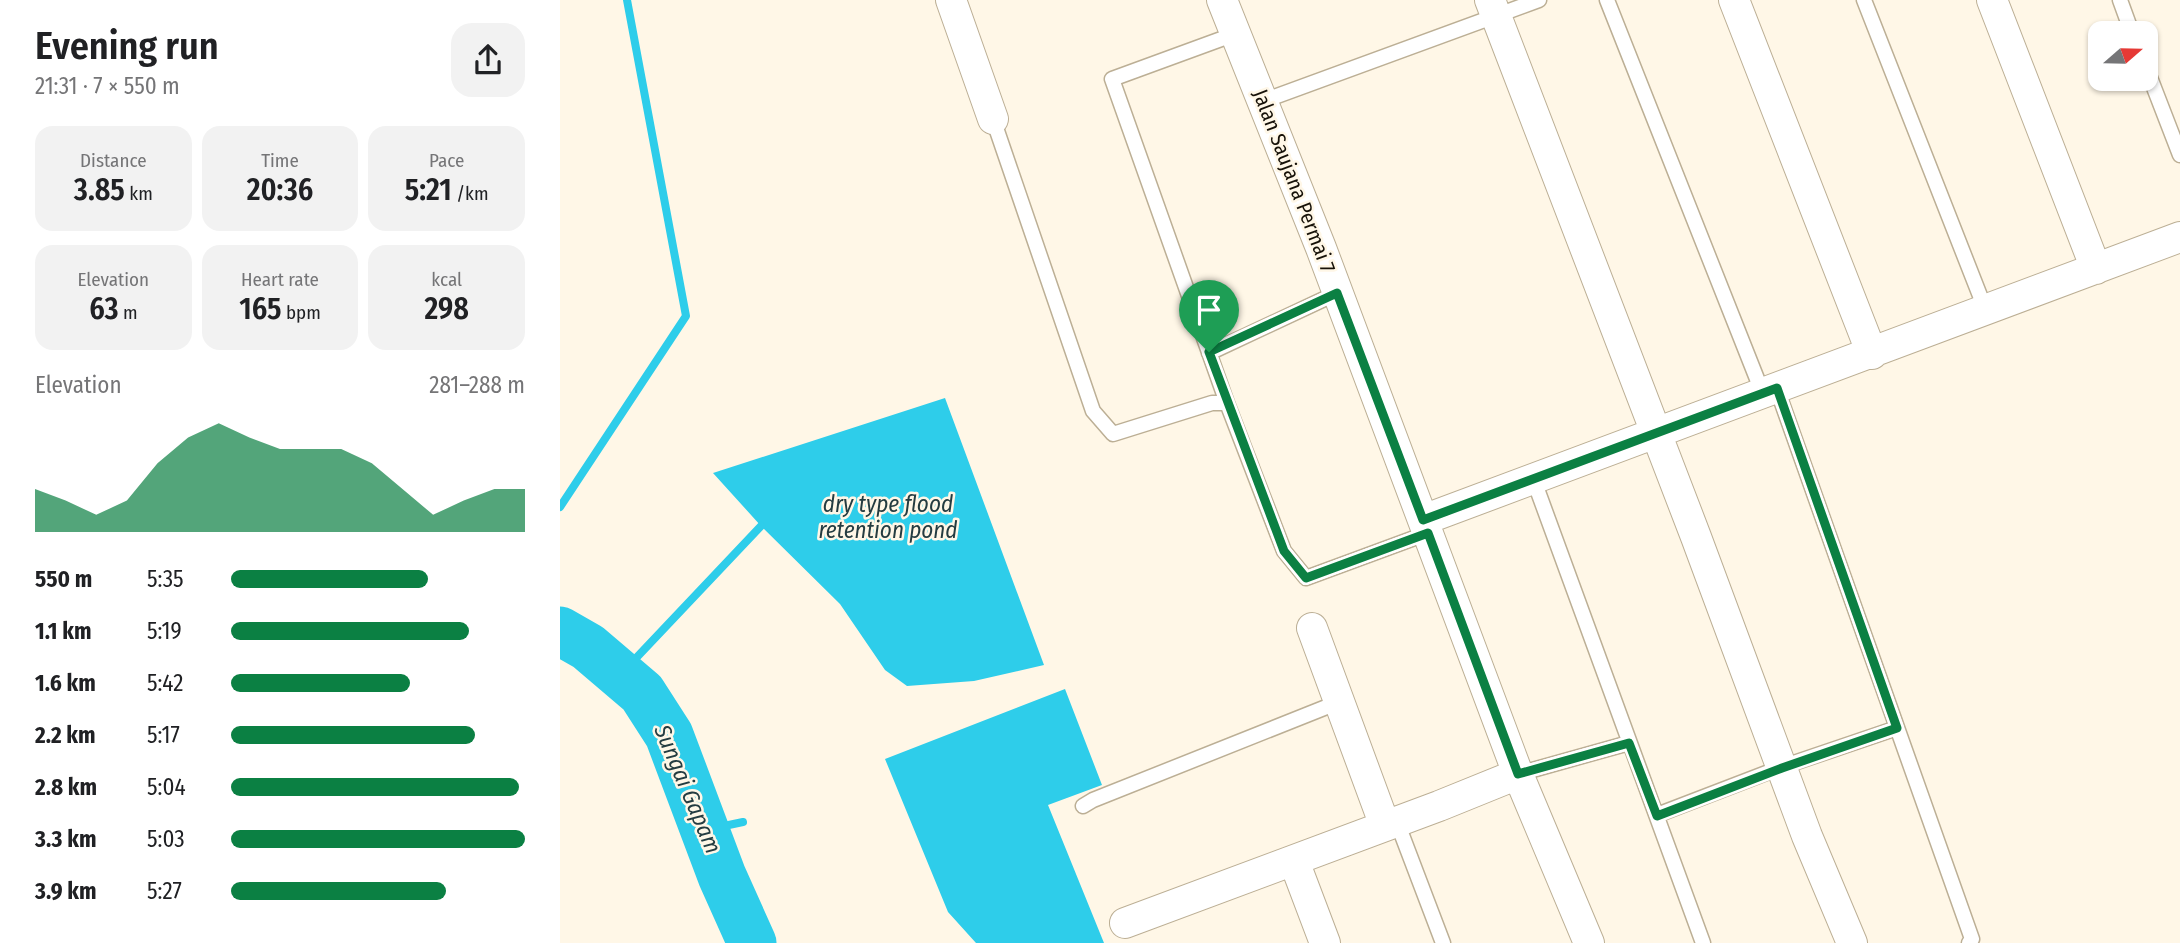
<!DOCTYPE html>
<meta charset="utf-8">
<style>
body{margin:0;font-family:"Fira Sans Condensed",sans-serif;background:#f2f2f2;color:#202124;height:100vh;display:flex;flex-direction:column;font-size:26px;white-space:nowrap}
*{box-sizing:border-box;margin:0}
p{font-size:23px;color:#757577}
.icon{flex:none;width:38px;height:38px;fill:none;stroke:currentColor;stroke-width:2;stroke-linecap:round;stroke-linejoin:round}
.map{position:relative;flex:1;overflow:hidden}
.panel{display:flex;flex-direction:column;background:#fff;width:560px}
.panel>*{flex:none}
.needle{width:46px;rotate:70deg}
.tools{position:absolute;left:1528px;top:21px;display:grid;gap:14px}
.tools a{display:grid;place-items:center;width:70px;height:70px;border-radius:14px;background:#fff;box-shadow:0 2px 5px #0004;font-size:35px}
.pin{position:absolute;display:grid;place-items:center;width:60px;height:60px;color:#fff;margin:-72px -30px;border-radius:50% 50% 50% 0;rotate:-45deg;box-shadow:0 0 7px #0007}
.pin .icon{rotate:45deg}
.round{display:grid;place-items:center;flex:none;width:74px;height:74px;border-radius:21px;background:#f2f2f2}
.summary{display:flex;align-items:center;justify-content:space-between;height:119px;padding:0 35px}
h1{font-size:38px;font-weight:600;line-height:52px}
.stats{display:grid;grid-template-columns:repeat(3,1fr);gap:10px;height:119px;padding:7px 35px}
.stats div{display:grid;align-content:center;border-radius:18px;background:#f2f2f2;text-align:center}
.stats b{font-size:30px;font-weight:600}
.stats small{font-size:19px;font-weight:400}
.stats p{font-size:19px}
.chart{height:196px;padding:14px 35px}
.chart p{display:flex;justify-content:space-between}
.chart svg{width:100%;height:126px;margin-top:7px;fill:#0b8043;opacity:.7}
ul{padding:0 35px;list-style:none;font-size:23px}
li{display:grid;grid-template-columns:112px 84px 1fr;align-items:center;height:52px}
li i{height:18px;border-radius:9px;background:#0b8043}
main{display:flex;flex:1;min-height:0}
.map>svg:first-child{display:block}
.water{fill:#2ecdea}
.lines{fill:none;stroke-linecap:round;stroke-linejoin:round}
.stream{stroke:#2ecdea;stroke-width:8}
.river{stroke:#2ecdea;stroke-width:49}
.service-casing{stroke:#bcaf95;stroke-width:17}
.minor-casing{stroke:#bcaf95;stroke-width:32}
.service{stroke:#fff;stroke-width:14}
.minor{stroke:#fff;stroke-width:30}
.route-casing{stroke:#fff;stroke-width:14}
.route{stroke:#0b8043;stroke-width:9}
.labels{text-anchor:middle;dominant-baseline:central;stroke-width:5;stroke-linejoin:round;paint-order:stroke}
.street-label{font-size:21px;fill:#161108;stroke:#fff7e7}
.water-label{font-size:23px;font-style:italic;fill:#243c41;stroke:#fff7e7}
</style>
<main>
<section class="panel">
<div class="summary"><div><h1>Evening run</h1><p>21:31 · 7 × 550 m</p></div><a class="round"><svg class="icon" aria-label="share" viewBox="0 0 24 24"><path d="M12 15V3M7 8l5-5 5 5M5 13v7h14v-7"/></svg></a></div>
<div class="stats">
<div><p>Distance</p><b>3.85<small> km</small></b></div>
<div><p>Time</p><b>20:36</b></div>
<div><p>Pace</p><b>5:21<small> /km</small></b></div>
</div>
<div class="stats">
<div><p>Elevation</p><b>63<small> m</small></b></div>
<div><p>Heart rate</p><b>165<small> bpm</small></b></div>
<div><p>kcal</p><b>298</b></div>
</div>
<div class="chart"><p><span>Elevation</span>281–288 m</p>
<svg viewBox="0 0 160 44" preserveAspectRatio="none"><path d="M0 44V29L10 33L20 38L30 33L40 20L50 11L60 6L70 11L80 15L90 15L100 15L110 20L120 29L130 38L140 33L150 29L160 29V44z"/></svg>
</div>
<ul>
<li><b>550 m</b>5:35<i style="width:67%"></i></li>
<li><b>1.1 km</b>5:19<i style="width:81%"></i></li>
<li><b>1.6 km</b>5:42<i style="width:61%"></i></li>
<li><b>2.2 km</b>5:17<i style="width:83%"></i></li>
<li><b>2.8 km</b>5:04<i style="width:98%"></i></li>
<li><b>3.3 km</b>5:03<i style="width:100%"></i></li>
<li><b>3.9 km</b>5:27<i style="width:73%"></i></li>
</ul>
</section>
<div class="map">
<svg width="1620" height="943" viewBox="0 0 1620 943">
<rect width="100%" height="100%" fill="#fff7e7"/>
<!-- water -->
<path class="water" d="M385,398L484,665L414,681L347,686L325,670L280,604L201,526L153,473Z
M505,689L542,785L488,805L544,943H416L388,912L325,759Z"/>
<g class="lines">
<!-- stream -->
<path class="stream" d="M0,507L126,316L67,0
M60,675L201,526
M145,830L183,822"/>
<!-- river -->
<path class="river" d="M0,631L28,647L82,693L109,735L162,876L192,943"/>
<!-- service casing -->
<g class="service-casing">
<path id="service" d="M1047,0L1203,394
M1304,0L1426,311
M1560,0L1572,33
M1586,67L1620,155
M703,101L979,0
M433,119L533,411L553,434L652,403H667L724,551L746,578L868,533
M649,353L777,293
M1217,389L1412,939L1409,943
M667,403L552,79L675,34
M973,478L1143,943
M958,774L1069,743
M523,806L533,800L779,702
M1097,815L1222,767L1337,728
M837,822L883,943"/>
</g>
<!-- minor casing -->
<g class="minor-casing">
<path id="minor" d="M391,0L433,119
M662,0L761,248L958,774L1029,943
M930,0L1136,537L1247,836L1292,943
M1174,0L1312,354
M1432,0L1536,269
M863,520L1620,237
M752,628L825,826
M734,861L765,943
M565,923L879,806L958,774"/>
</g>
<!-- service -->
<use href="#service" class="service"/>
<!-- minor -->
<use href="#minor" class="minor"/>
</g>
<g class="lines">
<!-- route casing -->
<g class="route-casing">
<path id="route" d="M777,293L863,520L1217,388L1337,728L1222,768L1097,816L1069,743L958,774L868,533L746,578L724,551L649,352Z"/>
</g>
<!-- route -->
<use href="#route" class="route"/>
</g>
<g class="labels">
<!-- street labels -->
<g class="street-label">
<text transform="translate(734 181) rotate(69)">Jalan Saujana Permai 7</text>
</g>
<!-- water labels -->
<g class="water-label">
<text x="328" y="504">dry type flood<tspan x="328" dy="26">retention pond</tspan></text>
<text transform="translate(128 789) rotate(67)">Sungai Gapam</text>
</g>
</g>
</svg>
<div class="tools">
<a><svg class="needle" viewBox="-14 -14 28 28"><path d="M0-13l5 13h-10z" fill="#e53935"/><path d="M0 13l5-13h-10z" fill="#757577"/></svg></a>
</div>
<div class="pin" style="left:649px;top:352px;background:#1e9e55"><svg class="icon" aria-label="arrive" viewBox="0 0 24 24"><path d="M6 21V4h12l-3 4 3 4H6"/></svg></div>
</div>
</main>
